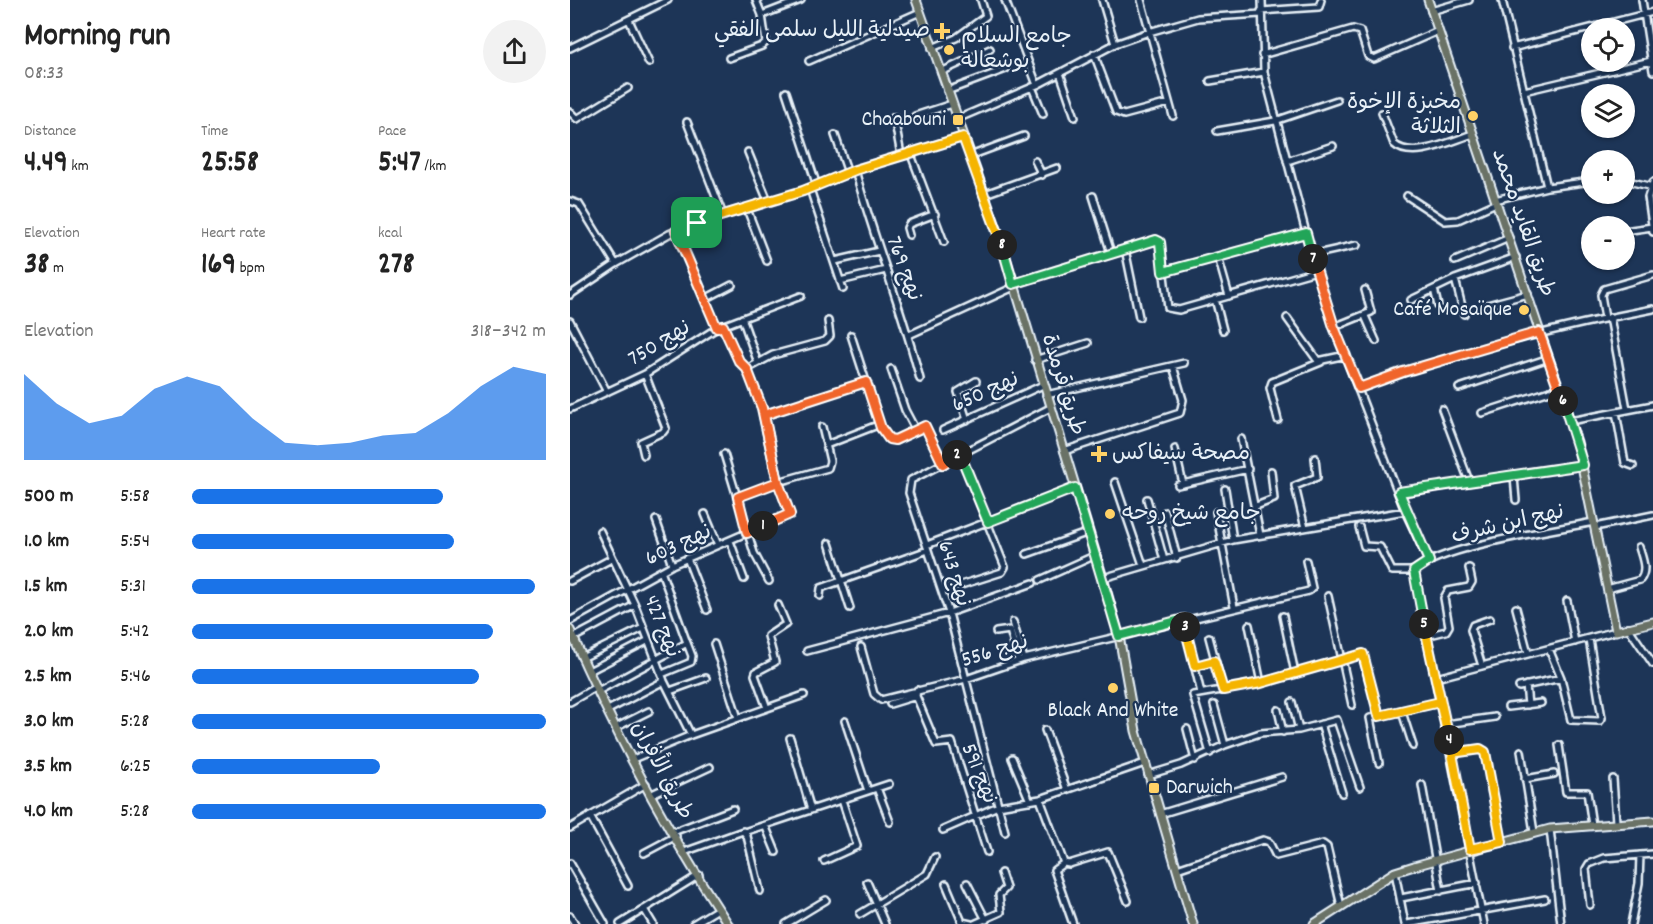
<!DOCTYPE html>
<meta charset="utf-8">
<style>
body{margin:0;font-family:Dekko,"Playpen Sans Arabic",sans-serif;background:#f2f2f2;color:#222;height:100vh;display:flex;flex-direction:column;font-size:22px;white-space:nowrap}
*{box-sizing:border-box;margin:0}
p{font-size:20px;color:#767676}
.icon{flex:none;width:33px;height:33px;fill:none;stroke:currentColor;stroke-width:2;stroke-linecap:round;stroke-linejoin:round}
.map{position:relative;flex:1;overflow:hidden}
.details{display:flex;flex-direction:column;background:#fff;width:570px}
.details>*{flex:none}
.controls{position:absolute;left:1011px;top:18px;display:grid;gap:12px}
.controls a{display:grid;place-items:center;width:54px;height:54px;border-radius:50%;background:#fff;box-shadow:0 2px 4px #0004;font-size:30px}
.pin{position:absolute;display:grid;place-items:center;width:51px;height:51px;color:#fff;margin:-26px;border-radius:12px;box-shadow:0 3px 9px #0006}
.km{position:absolute;width:30px;height:30px;margin:-15px;border-radius:50%;background:#222;color:#fff;font-size:16px;line-height:30px;text-align:center}
.round{display:grid;place-items:center;flex:none;width:63px;height:63px;border-radius:32px;background:#f2f2f2}
.overview{display:flex;align-items:center;justify-content:space-between;height:102px;padding:0 24px}
h1{font-size:33px;font-weight:700;line-height:45px}
.stats{display:grid;grid-template-columns:repeat(3,1fr);gap:9px;height:102px;padding:6px 24px}
.stats div{display:grid;align-content:center}
.stats b{font-size:30px;font-weight:700}
.stats small{font-size:16px;font-weight:400}
.stats p{font-size:16px}
.chart{height:168px;padding:12px 24px}
.chart p{display:flex;justify-content:space-between}
.chart svg{width:100%;height:108px;margin-top:6px;fill:#1a73e8;opacity:.7}
ul{padding:0 24px;list-style:none;font-size:20px}
li{display:grid;grid-template-columns:96px 72px 1fr;align-items:center;height:45px}
li i{height:15px;border-radius:8px;background:#1a73e8}
main{display:flex;flex:1;min-height:0}
.map>svg:first-child{display:block}
.lines{fill:none;stroke-linecap:round;stroke-linejoin:round}
.minor-casing{stroke:#e8f1f8;stroke-width:10}
.major-casing{stroke:#e8f1f8;stroke-width:11}
.minor{stroke:#1d3557;stroke-width:5}
.major{stroke:#6a7266;stroke-width:7}
.split-1-casing{stroke:#fff;stroke-width:12}
.split-2-casing{stroke:#fff;stroke-width:12}
.split-3-casing{stroke:#fff;stroke-width:12}
.split-4-casing{stroke:#fff;stroke-width:12}
.split-5-casing{stroke:#fff;stroke-width:12}
.split-6-casing{stroke:#fff;stroke-width:12}
.split-7-casing{stroke:#fff;stroke-width:12}
.split-8-casing{stroke:#fff;stroke-width:12}
.split-9-casing{stroke:#fff;stroke-width:12}
.split-1{stroke:#f0652b;stroke-width:8}
.split-2{stroke:#f0652b;stroke-width:8}
.split-3{stroke:#22a559;stroke-width:8}
.split-4{stroke:#f5b400;stroke-width:8}
.split-5{stroke:#f5b400;stroke-width:8}
.split-6{stroke:#22a559;stroke-width:8}
.split-7{stroke:#f0652b;stroke-width:8}
.split-8{stroke:#22a559;stroke-width:8}
.split-9{stroke:#f5b400;stroke-width:8}
.poi-dot{fill:#ffd166;stroke:#1d3557;stroke-width:2}
.labels{text-anchor:middle;dominant-baseline:central;stroke-width:4.5;stroke-linejoin:round;paint-order:stroke}
.poi-label{font-size:22px;fill:#e8f1f8;stroke:#1d3557;text-anchor:end}
.street-label{font-size:22px;fill:#e8f1f8;stroke:#1d3557}
</style>
<main>
<section class="details">
<div class="overview"><div><h1>Morning run</h1><p>08:33</p></div><a class="round"><svg class="icon" aria-label="share" viewBox="0 0 24 24"><path d="M12 15V3M7 8l5-5 5 5M5 13v7h14v-7"/></svg></a></div>
<div class="stats">
<div><p>Distance</p><b>4.49<small> km</small></b></div>
<div><p>Time</p><b>25:58</b></div>
<div><p>Pace</p><b>5:47<small> /km</small></b></div>
</div>
<div class="stats">
<div><p>Elevation</p><b>38<small> m</small></b></div>
<div><p>Heart rate</p><b>169<small> bpm</small></b></div>
<div><p>kcal</p><b>278</b></div>
</div>
<div class="chart"><p><span>Elevation</span>318–342 m</p>
<svg viewBox="0 0 160 44" preserveAspectRatio="none"><path d="M0 44V9L10 21L20 29L30 26L40 15L50 10L60 14L70 27L80 37L90 38L100 37L110 34L120 33L130 25L140 14L150 6L160 9V44z"/></svg>
</div>
<ul>
<li><b>500 m</b>5:58<i style="width:71%"></i></li>
<li><b>1.0 km</b>5:54<i style="width:74%"></i></li>
<li><b>1.5 km</b>5:31<i style="width:97%"></i></li>
<li><b>2.0 km</b>5:42<i style="width:85%"></i></li>
<li><b>2.5 km</b>5:46<i style="width:81%"></i></li>
<li><b>3.0 km</b>5:28<i style="width:100%"></i></li>
<li><b>3.5 km</b>6:25<i style="width:53%"></i></li>
<li><b>4.0 km</b>5:28<i style="width:100%"></i></li>
</ul>
</section>
<div class="map">
<svg width="1083" height="924" viewBox="0 0 1083 924">
<rect width="100%" height="100%" fill="#1d3557"/>
<filter id="ink" filterUnits="userSpaceOnUse"><feTurbulence type="fractalNoise" baseFrequency=".0167" numOctaves="2"/><feDisplacementMap in="SourceGraphic" scale="12" xChannelSelector="R" yChannelSelector="G"/><feConvolveMatrix kernelMatrix="1 2 1 2 8 2 1 2 1" color-interpolation-filters="sRGB"/></filter>
<g filter="url(#ink)">
<g class="lines">
<!-- minor casing -->
<g class="minor-casing">
<path id="minor" d="M435,0L467,85
M532,0L545,44
M571,0L603,116
M692,0L694,72L746,271L764,327L835,511L859,561
M932,0L977,187
M1072,0L1083,71
M691,11L749,7L751,0
M861,11L899,0
M192,15L231,0
M59,20L79,63
M0,48L98,0
M362,48L386,38L416,16L411,0
M942,48L1083,12
M524,54L546,112L554,115L599,103
M692,55L783,29L790,31L798,56L804,59L868,31
M159,58L192,46L196,42L192,15L186,0
M239,61L350,12
M371,72L420,49
M490,73L505,117
M640,81L694,72
M462,87L473,114
M377,91L436,69
M954,91L1081,61
M216,92L247,186
M0,112L7,119L58,88
M812,113L824,144C842,161 883,140 903,134
M345,116L382,104
M324,117L331,155
M387,119L467,85L545,44L579,32L628,18L691,14
M117,122L153,215
M647,131L705,121L767,100
M265,135L278,173
M178,152L198,201
M340,152L374,242
M400,156L454,136
M465,161L472,175
M717,161L763,146
M285,170C304,240 332,308 350,379
M1054,180L1083,187
M1083,182L1078,197L1083,232
M240,189L273,289
M415,194L487,168
M523,196L541,253
M837,196L875,221L888,220L926,203
M925,200L977,187L1022,181
M0,201L9,204L46,264
M177,209L197,261
M1054,231L1082,227
M106,232L147,328
M339,235L337,228L339,224L365,214
M1017,236H1022
M555,249L569,317
M742,255L787,245
M648,257L659,296
M265,261L309,251
M885,261L939,238
M593,272L736,233
M885,279L894,314
M270,281L316,270
M443,284L586,240L590,242L598,308L609,310L746,271
M864,289L868,306
M0,295L46,264L99,234L121,225L233,191L285,170L393,137
M135,299L162,285
M645,299L653,330
M841,300L885,279L946,257
M917,305L958,294
M795,316L806,341
M1040,317L1057,409
M172,318L188,363
M717,318L748,361L776,355
M1035,318L1031,295L1034,289L1083,275
M0,321L37,392
M764,327L801,312L795,290
M281,335L311,428L319,439L325,440L355,426L373,463
M339,335L444,287
M465,360L518,343
M177,369L203,355L255,341L260,336L258,321
M321,369L335,410L345,429
M789,388C885,353 983,328 1083,309
M889,388L979,358
M476,395L614,363
M0,409L75,374L147,328L231,296
M872,409L899,481
M1046,412L1055,463L1063,466
M912,413L989,388
M194,415L296,382
M397,420L388,392L406,381
M708,420L700,388L702,382L751,362
M1000,421L1083,405
M373,430L473,385
M671,439L690,535
M256,445L305,426
M605,449L613,484
M494,451L610,413L613,400L603,366
M154,454L184,553L199,581
M74,455L71,442L93,432L96,428L75,374
M944,477L946,500
M545,482L573,565
M608,485L678,469
M655,489L663,540
M829,493L1013,465
M168,497L208,482L258,468L260,461L252,427
M577,499L594,560
M686,506L704,499L701,471
M595,512L607,558
M646,512L664,607
M135,514L148,545
M86,520L102,565
M789,527L794,546L810,547L822,571H844
M1025,527L1083,515
M735,528L725,486L747,477L745,458
M30,531L65,605L94,681L121,735
M160,541L174,579
M259,543L280,608
M357,545L505,488
M457,554L519,532
M117,558L137,610
M533,578L663,540L835,511
M470,580L526,555
M0,581L41,559
M1037,589L1070,580C1078,570 1072,558 1069,547
M372,591L432,572L435,567L390,454
M250,596L251,588L358,550
M758,596L782,705
M997,601L1005,642
M946,608L958,653
M713,616L725,673
M613,619L631,693
M0,621L102,565L220,514L208,482L192,408L177,369L169,361L153,326
M443,622L454,659
M679,625L691,683
M1058,627L1083,664
M426,632L440,630L448,660
M856,636L876,631L879,626L874,598L878,591L899,587L902,582L899,568
M639,637L653,690
M3,638L65,605
M144,644L168,718
M291,647L304,694L311,700L396,679L454,659L739,591L742,588L736,561
M979,649L991,678L1001,720L1030,721L1032,718L1019,639
M237,651L379,613L463,583
M12,658L73,628
M625,666L644,661
M912,666L901,630L903,625L920,619
M19,671L77,641
M92,674L121,662L122,656L117,643
M866,678L1046,631
M956,685L958,705
M949,687L991,678
M347,690L346,696L366,744L382,742L417,852
M28,691L117,643L91,571
M100,691L136,678
M0,702L26,687
M722,702L729,730
M320,704L346,696
M644,705L655,745
M938,707L971,703
M197,708L185,675L186,672L205,662L198,636L216,624L208,605
M38,710L94,681
M708,710L713,732
M832,712L843,746
M275,721L298,791
M751,724L772,793
M876,724L925,717
M47,727L79,711
M617,729L625,760
M475,730L497,790
M220,738L241,810
M989,745L996,792H1017L1022,825
M951,751L964,832
M640,753L623,695L691,683L792,654L809,716
M882,753L910,749L915,752L932,842
M442,758L460,801
M63,759L121,735L234,695
M809,763L800,718L870,702
M578,775L611,765L655,745L690,733L729,730L767,720L790,787
M955,779L984,774
M1043,779L1046,822
M852,785L871,891
M307,788L320,822
M82,794L140,767
M470,799L494,863L499,864L538,852L558,901
M590,814L712,777
M20,816L58,886
M195,825L206,852
M0,828L76,784
M980,829L991,924
M373,830L428,806L470,799L575,763
M103,832L163,809
M174,832L319,784
M435,832L379,613L339,493L341,480L480,408
M114,852L173,831L177,836L190,891
M74,853L106,836
M254,861L287,846L272,800
M0,863L35,924
M494,863L484,870L503,924
M607,869L693,840L699,842L706,856L753,844L757,847L771,906
M825,872L835,924
M297,882L315,924
M397,883L416,920
M376,884L392,922L401,924
M831,898L907,883
M1020,905L1016,869L1019,864L1034,858L1083,854
M74,909L83,924
M290,914L357,874L365,857
M0,916L5,924
M50,924L129,875
M123,924L148,909
M216,924L256,900
M404,924L431,912L429,895L436,888L431,873
M837,924L975,899
M914,924L844,571C872,546 984,530 1024,522
M1061,924L1069,883L1070,855"/>
</g>
<!-- major casing -->
<g class="major-casing">
<path id="major" d="M346,0L430,238L533,578L549,636L566,731L623,924
M858,0L1007,442L1046,631L1083,622
M0,630C44,731 97,832 158,924
M744,924L825,872L844,866L980,829L1083,821"/>
</g>
<!-- minor -->
<use href="#minor" class="minor"/>
<!-- major -->
<use href="#major" class="major"/>
</g>
</g>
<g class="lines" filter="url(#ink)">
<!-- split-1 casing -->
<g class="split-1-casing">
<path id="split-1" d="M127,223L106,231L147,328L153,326L169,361L177,369L192,408L208,482L168,497L177,533L193,526"/>
</g>
<!-- split-2 casing -->
<g class="split-2-casing">
<path id="split-2" d="M193,526L220,514L208,482L194,415L296,382L311,428L319,439L325,440L355,426L373,464L387,455"/>
</g>
<!-- split-3 casing -->
<g class="split-3-casing">
<path id="split-3" d="M387,455L390,454L418,522L505,488L549,636L614,619L615,627"/>
</g>
<!-- split-4 casing -->
<g class="split-4-casing">
<path id="split-4" d="M615,627L625,666L644,661L653,690L691,683L793,654L809,716L870,702L879,740"/>
</g>
<!-- split-5 casing -->
<g class="split-5-casing">
<path id="split-5" d="M854,624L882,753L910,749L915,752L932,842L900,849L882,753L879,740"/>
</g>
<!-- split-6 casing -->
<g class="split-6-casing">
<path id="split-6" d="M854,624L844,571L859,561L829,492L1013,465L993,401"/>
</g>
<!-- split-7 casing -->
<g class="split-7-casing">
<path id="split-7" d="M743,259L764,327L789,388L833,372L969,332L993,401"/>
</g>
<!-- split-8 casing -->
<g class="split-8-casing">
<path id="split-8" d="M432,245L443,284L586,240L590,242L593,272L736,233L743,259"/>
</g>
<!-- split-9 casing -->
<g class="split-9-casing">
<path id="split-9" d="M127,223L233,191L285,170L393,137L432,245"/>
</g>
<!-- split-1 -->
<use href="#split-1" class="split-1"/>
<!-- split-2 -->
<use href="#split-2" class="split-2"/>
<!-- split-3 -->
<use href="#split-3" class="split-3"/>
<!-- split-4 -->
<use href="#split-4" class="split-4"/>
<!-- split-5 -->
<use href="#split-5" class="split-5"/>
<!-- split-6 -->
<use href="#split-6" class="split-6"/>
<!-- split-7 -->
<use href="#split-7" class="split-7"/>
<!-- split-8 -->
<use href="#split-8" class="split-8"/>
<!-- split-9 -->
<use href="#split-9" class="split-9"/>
</g>
<!-- markers -->
<g class="poi-dot">
<path d="M369 22h6v6h6v6h-6v6h-6v-6h-6v-6h6z"/>
<circle cx="379" cy="50" r="6"/>
<circle cx="903" cy="116" r="6"/>
<rect x="382" y="114" width="12" height="12" rx="3"/>
<circle cx="954" cy="310" r="6"/>
<path d="M526 445h6v6h6v6h-6v6h-6v-6h-6v-6h6z"/>
<circle cx="540" cy="514" r="6"/>
<circle cx="543" cy="688" r="6"/>
<rect x="578" y="782" width="12" height="12" rx="3"/>
</g>
<g class="labels">
<!-- poi labels -->
<g class="poi-label">
<text x="360" y="31">صيدلية الليل سلمى الفقي</text>
<text x="391" y="37" text-anchor="start">جامع السلام<tspan x="391" dy="25">بوشعالة</tspan></text>
<text x="891" y="103">مخبزة الإخوة<tspan x="891" dy="25">الثلاثة</tspan></text>
<text x="376" y="120">Chaabouni</text>
<text x="942" y="310">Café Mosaïque</text>
<text x="542" y="454" text-anchor="start">مصحة سيفاكس</text>
<text x="552" y="514" text-anchor="start">جامع شيخ روحه</text>
<text x="543" y="711" text-anchor="middle">Black And White</text>
<text x="596" y="788" text-anchor="start">Darwich</text>
</g>
<!-- street labels -->
<g class="street-label">
<text transform="translate(952 223) rotate(71)">طريق القايد محمد</text>
<text transform="translate(333 269) rotate(70)">نهج 769</text>
<text transform="translate(90 344) rotate(-31)">نهج 750</text>
<text transform="translate(492 385) rotate(73)">طريق قرمدة</text>
<text transform="translate(416 393) rotate(-24)">نهج 650</text>
<text transform="translate(938 525) rotate(-13)">نهج ابن شرف</text>
<text transform="translate(109 546) rotate(-25)">نهج 603</text>
<text transform="translate(383 574) rotate(73)">نهج 643</text>
<text transform="translate(91 627) rotate(68)">نهج 427</text>
<text transform="translate(425 652) rotate(-17)">نهج 556</text>
<text transform="translate(91 771) rotate(62)">طريق الأفران</text>
<text transform="translate(408 774) rotate(68)">نهج 591</text>
</g>
</g>
</svg>
<div class="controls">
<a><svg class="icon" aria-label="locate" viewBox="0 0 24 24"><circle cx="12" cy="12" r="6"/><path d="M12 2v4M12 18v4M2 12h4M18 12h4"/></svg></a>
<a><svg class="icon" aria-label="layers" viewBox="0 0 24 24"><path d="M12 4l9 5-9 5-9-5zM3 14l9 5 9-5"/></svg></a>
<a>+</a>
<a>−</a>
</div>
<div class="pin" style="left:127px;top:223px;background:#1e9e55"><svg class="icon" aria-label="arrive" viewBox="0 0 24 24"><path d="M6 21V4h12l-3 4 3 4H6"/></svg></div>
<b class="km" style="left:193px;top:526px">1</b>
<b class="km" style="left:387px;top:455px">2</b>
<b class="km" style="left:615px;top:627px">3</b>
<b class="km" style="left:879px;top:740px">4</b>
<b class="km" style="left:854px;top:624px">5</b>
<b class="km" style="left:993px;top:401px">6</b>
<b class="km" style="left:743px;top:259px">7</b>
<b class="km" style="left:432px;top:245px">8</b>
</div>
</main>
